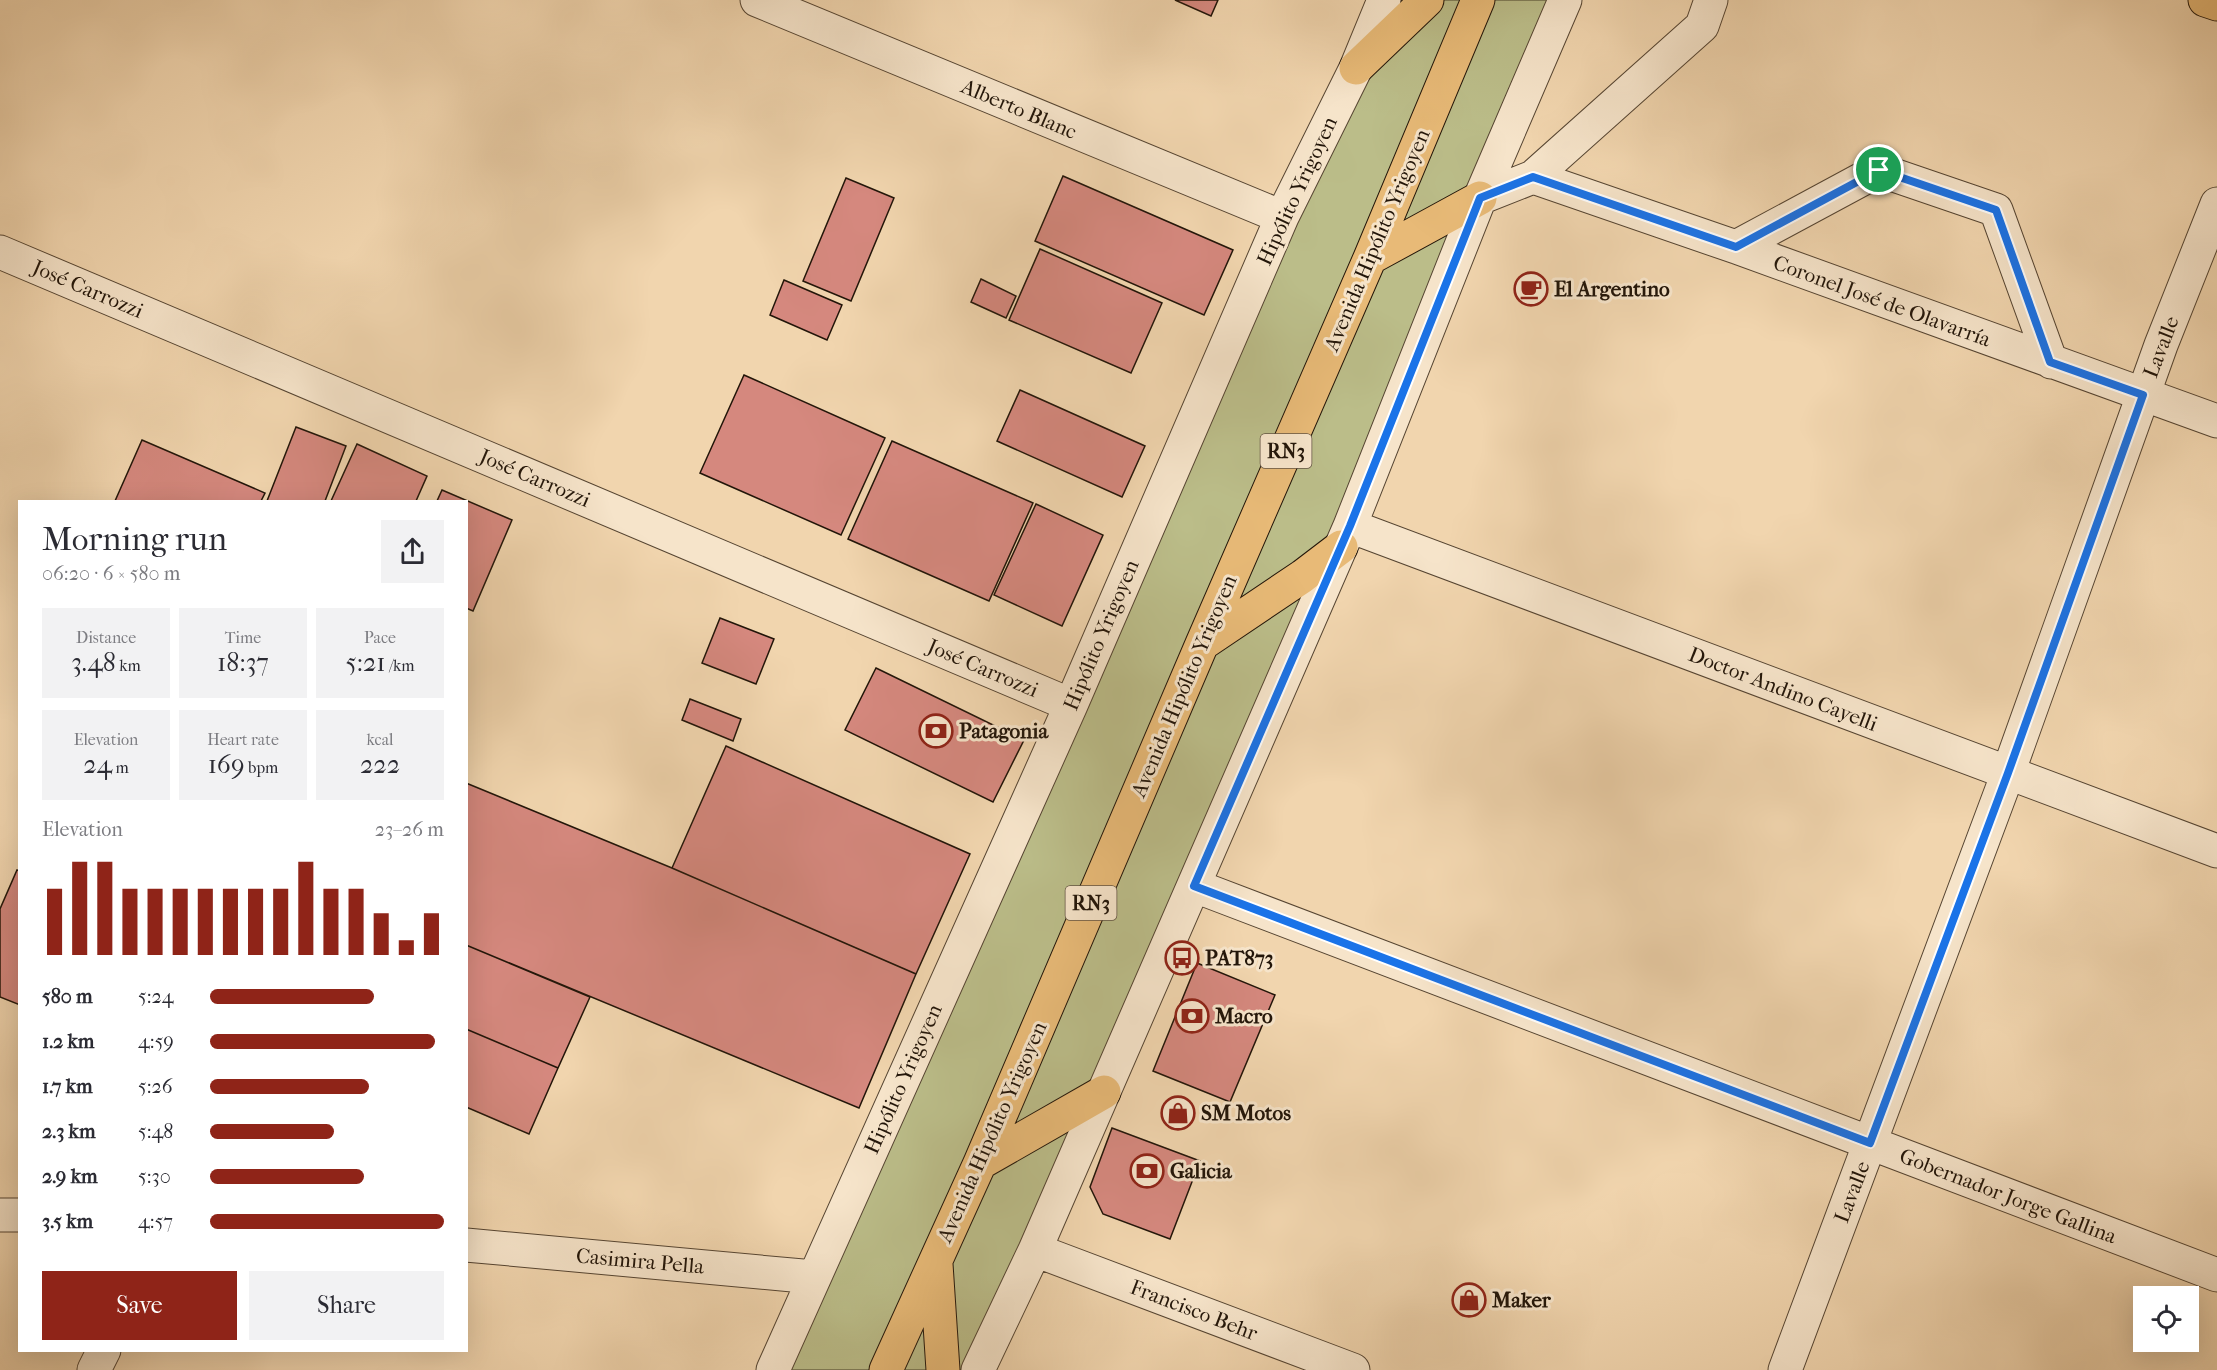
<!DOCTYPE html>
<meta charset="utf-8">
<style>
body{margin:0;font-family:"IM FELL French Canon",serif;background:#f2f2f3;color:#2b2b33;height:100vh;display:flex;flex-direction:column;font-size:22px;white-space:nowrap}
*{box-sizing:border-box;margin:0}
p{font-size:20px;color:#7c7c81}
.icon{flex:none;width:33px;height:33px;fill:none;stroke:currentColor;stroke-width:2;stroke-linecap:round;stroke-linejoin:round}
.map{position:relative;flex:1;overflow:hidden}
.panel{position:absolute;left:18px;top:500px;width:450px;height:852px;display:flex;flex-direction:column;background:#fff;border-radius:0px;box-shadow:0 6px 24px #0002}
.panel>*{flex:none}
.controls{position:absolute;left:2133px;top:1286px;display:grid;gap:12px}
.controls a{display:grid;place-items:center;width:66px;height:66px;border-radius:0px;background:#fff;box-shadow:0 6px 24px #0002;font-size:30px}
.pin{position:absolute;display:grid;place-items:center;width:51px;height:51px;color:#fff;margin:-26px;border:3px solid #fff;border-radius:50%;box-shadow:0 2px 6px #0007}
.round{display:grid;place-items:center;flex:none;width:63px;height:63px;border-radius:0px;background:#f2f2f3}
.head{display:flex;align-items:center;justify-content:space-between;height:102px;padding:0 24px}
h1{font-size:33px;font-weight:600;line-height:45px}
.stats{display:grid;grid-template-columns:repeat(3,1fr);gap:9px;height:102px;padding:6px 24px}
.stats div{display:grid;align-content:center;border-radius:0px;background:#f2f2f3;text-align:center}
.stats b{font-size:26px;font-weight:600}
.stats small{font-size:16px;font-weight:400}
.stats p{font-size:16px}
.chart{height:168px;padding:12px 24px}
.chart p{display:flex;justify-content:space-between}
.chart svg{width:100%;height:108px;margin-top:6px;stroke:#8f2418;stroke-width:6}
.action{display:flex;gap:12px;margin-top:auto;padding:12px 24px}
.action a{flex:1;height:69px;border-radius:0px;background:#8f2418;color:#fff;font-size:24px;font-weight:600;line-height:69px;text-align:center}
.action a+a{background:#f2f2f3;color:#2b2b33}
ul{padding:0 24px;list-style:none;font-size:20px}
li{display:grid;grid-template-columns:96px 72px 1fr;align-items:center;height:45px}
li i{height:15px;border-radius:8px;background:#8f2418}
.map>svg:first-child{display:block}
.green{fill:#bbbd89;stroke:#6e6949;stroke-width:1.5}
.building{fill:#d5887e;stroke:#221509;stroke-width:1.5}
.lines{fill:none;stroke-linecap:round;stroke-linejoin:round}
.minor-casing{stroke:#564532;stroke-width:35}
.major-casing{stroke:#221509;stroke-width:35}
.highway-casing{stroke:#221509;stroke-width:35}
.minor{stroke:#f6e4ca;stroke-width:33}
.major{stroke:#e8ba77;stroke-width:33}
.highway{stroke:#e8ba77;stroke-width:33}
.route-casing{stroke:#fff;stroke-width:12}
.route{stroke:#1a73e8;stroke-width:8}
.labels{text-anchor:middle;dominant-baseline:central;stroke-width:6;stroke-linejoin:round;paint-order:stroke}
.shield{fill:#f6e4ca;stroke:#625343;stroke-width:1.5}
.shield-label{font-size:20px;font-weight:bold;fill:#221509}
.street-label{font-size:21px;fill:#221509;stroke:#f6e4ca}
.poi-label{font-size:21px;font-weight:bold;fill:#221509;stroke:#f6e4ca;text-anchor:start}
</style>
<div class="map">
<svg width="2217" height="1370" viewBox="0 0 2217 1370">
<rect width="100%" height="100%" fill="#f1d5ae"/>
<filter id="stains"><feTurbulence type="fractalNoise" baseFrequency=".00333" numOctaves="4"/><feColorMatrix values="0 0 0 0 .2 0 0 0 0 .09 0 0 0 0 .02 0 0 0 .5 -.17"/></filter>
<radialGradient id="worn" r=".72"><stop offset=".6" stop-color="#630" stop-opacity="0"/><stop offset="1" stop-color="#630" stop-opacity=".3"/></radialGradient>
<!-- green -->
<path class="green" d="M1384,0H1565L978,1370H773Z"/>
<!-- building -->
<path class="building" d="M1175,0H1218L1211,16Z
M1063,176L1233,250L1204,315L1035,241Z
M846,178L894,198L851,301L803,281Z
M1040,249L1162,303L1131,373L1009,320Z
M981,279L1016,296L1006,318L971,302Z
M784,280L842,305L827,340L770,315Z
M744,375L885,438L841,535L700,473Z
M1020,390L1145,446L1122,497L997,441Z
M296,427L346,446L325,501H267Z
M142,440L265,493L261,501H115Z
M892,441L1033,503L989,601L848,539Z
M357,444L427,476L416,501H331Z
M442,490L512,520L473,611L466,608V501H437Z
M1036,504L1103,535L1062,626L994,595Z
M720,618L774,639L756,684L702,663Z
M876,668L1024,740L993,802L845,730Z
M690,699L741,719L733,741L682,720Z
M726,746L970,854L916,974L672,868Z
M466,783L672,868L916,974L859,1108L466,945Z
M17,870L20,871V1005L0,997V909Z
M466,945L590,997L558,1068L466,1029Z
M1197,963L1275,995L1230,1102L1153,1071Z
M466,1029L558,1068L529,1134L466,1107Z
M1112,1128L1200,1161L1170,1239L1103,1214L1090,1187Z"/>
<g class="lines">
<!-- minor casing -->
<g class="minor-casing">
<path id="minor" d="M757,0L1282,217
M1533,177L1702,26L1711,0
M1480,198L1533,177L1736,247L2217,421
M1736,247L1879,170L1996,210L2051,362
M0,252L1071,705
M1350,526L2217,851
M1195,886L2217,1275
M0,1215H20
M466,1245L814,1277
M1035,1250L1353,1370
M94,1370L104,1350
M773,1370L1071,705L1282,217L1356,68L1384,0
M978,1370L1035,1250L1350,526L1480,198L1565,0
M1785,1370L2008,773L2161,345L2217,204"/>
</g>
<!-- major casing -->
<g class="major-casing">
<path id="major" d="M2205,0L2217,4"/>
</g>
<!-- highway casing -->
<g class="highway-casing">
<path id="highway" d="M1356,68L1427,0
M1370,258L1480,198
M1202,644L1303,576L1341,547
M980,1163L1104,1092
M936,1264L943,1370
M886,1370L980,1163L1202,644L1370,258L1478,0"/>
</g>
<!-- minor -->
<use href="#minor" class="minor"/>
<!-- major -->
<use href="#major" class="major"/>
<!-- highway -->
<use href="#highway" class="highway"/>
</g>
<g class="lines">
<!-- route casing -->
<g class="route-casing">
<path id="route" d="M1879,170L1996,210L2050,362L2143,395L2008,773L1870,1143L1194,886L1350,526L1480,198L1533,177L1736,247Z"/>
</g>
<!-- route -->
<use href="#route" class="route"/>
</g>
<!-- icons -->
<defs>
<g id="cafe-ring" transform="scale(1.725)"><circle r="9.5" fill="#f6e4ca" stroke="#8f2418" stroke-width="1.5"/><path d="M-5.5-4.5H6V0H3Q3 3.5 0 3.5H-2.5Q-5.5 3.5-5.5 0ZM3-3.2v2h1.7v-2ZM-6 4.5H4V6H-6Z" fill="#8f2418"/></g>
<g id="bank-ring" transform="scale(1.725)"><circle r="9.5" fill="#f6e4ca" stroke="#8f2418" stroke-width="1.5"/><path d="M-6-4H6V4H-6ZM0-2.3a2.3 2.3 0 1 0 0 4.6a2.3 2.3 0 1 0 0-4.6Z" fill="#8f2418"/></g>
<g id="bus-ring" transform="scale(1.725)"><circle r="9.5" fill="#f6e4ca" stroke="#8f2418" stroke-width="1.5"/><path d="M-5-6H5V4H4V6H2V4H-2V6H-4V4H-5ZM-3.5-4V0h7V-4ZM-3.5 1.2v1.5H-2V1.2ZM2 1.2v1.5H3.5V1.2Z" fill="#8f2418"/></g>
<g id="shop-ring" transform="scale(1.725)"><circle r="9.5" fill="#f6e4ca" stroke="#8f2418" stroke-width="1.5"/><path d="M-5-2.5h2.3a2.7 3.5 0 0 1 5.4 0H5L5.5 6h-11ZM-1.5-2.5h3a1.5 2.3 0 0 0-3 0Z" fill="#8f2418"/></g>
</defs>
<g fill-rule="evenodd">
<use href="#cafe-ring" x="1531" y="289"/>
<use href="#bank-ring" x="936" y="731"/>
<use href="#bus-ring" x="1182" y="958"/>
<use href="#bank-ring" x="1192" y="1016"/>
<use href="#shop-ring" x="1178" y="1113"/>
<use href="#bank-ring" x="1147" y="1171"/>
<use href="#shop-ring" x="1469" y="1300"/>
</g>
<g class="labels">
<!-- shield labels -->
<g class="shield">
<rect x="1260.5" y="434" width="51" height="34" rx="4.5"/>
<rect x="1065.5" y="886" width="51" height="34" rx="4.5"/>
</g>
<g class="shield-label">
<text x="1286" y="451">RN3</text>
<text x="1091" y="903">RN3</text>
</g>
<!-- street labels -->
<g class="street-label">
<text transform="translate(1019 109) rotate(23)">Alberto Blanc</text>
<text transform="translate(1297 191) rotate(-65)">Hipólito Yrigoyen</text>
<text transform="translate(1377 240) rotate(-67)">Avenida Hipólito Yrigoyen</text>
<text transform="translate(88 289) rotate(23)">José Carrozzi</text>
<text transform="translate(1882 301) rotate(20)">Coronel José de Olavarría</text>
<text transform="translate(2161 347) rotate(-69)">Lavalle</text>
<text transform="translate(535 478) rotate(23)">José Carrozzi</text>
<text transform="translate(1101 635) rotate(-67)">Hipólito Yrigoyen</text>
<text transform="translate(983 668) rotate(23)">José Carrozzi</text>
<text transform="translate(1184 686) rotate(-67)">Avenida Hipólito Yrigoyen</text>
<text transform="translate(1783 689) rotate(21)">Doctor Andino Cayelli</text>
<text transform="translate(903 1079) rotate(-66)">Hipólito Yrigoyen</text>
<text transform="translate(992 1132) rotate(-66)">Avenida Hipólito Yrigoyen</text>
<text transform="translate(1852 1192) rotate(-69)">Lavalle</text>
<text transform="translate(2008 1196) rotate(21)">Gobernador Jorge Gallina</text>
<text transform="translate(640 1261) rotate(5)">Casimira Pella</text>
<text transform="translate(1194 1310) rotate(21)">Francisco Behr</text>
</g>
<!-- poi labels -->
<g class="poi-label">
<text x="1554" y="289">El Argentino</text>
<text x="959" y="731">Patagonia</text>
<text x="1205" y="958">PAT873</text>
<text x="1215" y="1016">Macro</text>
<text x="1201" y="1113">SM Motos</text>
<text x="1170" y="1171">Galicia</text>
<text x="1492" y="1300">Maker</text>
</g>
</g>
<rect width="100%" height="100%" filter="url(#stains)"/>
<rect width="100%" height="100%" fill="url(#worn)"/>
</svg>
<div class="controls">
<a><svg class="icon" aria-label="locate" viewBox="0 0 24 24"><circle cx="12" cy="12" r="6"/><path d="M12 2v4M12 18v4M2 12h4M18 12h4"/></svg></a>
</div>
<div class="pin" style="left:1879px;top:170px;background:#1e9e55"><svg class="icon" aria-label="arrive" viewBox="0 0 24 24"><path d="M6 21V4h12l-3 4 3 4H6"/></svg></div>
<section class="panel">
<div class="head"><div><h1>Morning run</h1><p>06:20 · 6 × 580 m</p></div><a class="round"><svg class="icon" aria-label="share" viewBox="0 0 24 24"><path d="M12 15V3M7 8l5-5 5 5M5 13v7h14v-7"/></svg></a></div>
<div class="stats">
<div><p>Distance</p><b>3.48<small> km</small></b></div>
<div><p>Time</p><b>18:37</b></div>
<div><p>Pace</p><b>5:21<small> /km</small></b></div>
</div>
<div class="stats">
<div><p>Elevation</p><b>24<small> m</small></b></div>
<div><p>Heart rate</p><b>169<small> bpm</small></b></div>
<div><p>kcal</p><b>222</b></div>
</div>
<div class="chart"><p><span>Elevation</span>23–26 m</p>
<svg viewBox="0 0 160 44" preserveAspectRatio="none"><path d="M5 44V17M15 44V6M25 44V6M35 44V17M45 44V17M55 44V17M65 44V17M75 44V17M85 44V17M95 44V17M105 44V6M115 44V17M125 44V17M135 44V27M145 44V38M155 44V27"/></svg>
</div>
<ul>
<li><b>580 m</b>5:24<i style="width:70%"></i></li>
<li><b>1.2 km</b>4:59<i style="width:96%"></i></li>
<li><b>1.7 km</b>5:26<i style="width:68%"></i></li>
<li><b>2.3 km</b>5:48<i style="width:53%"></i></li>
<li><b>2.9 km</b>5:30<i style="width:66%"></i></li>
<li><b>3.5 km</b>4:57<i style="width:100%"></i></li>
</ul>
<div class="action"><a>Save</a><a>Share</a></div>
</section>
</div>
